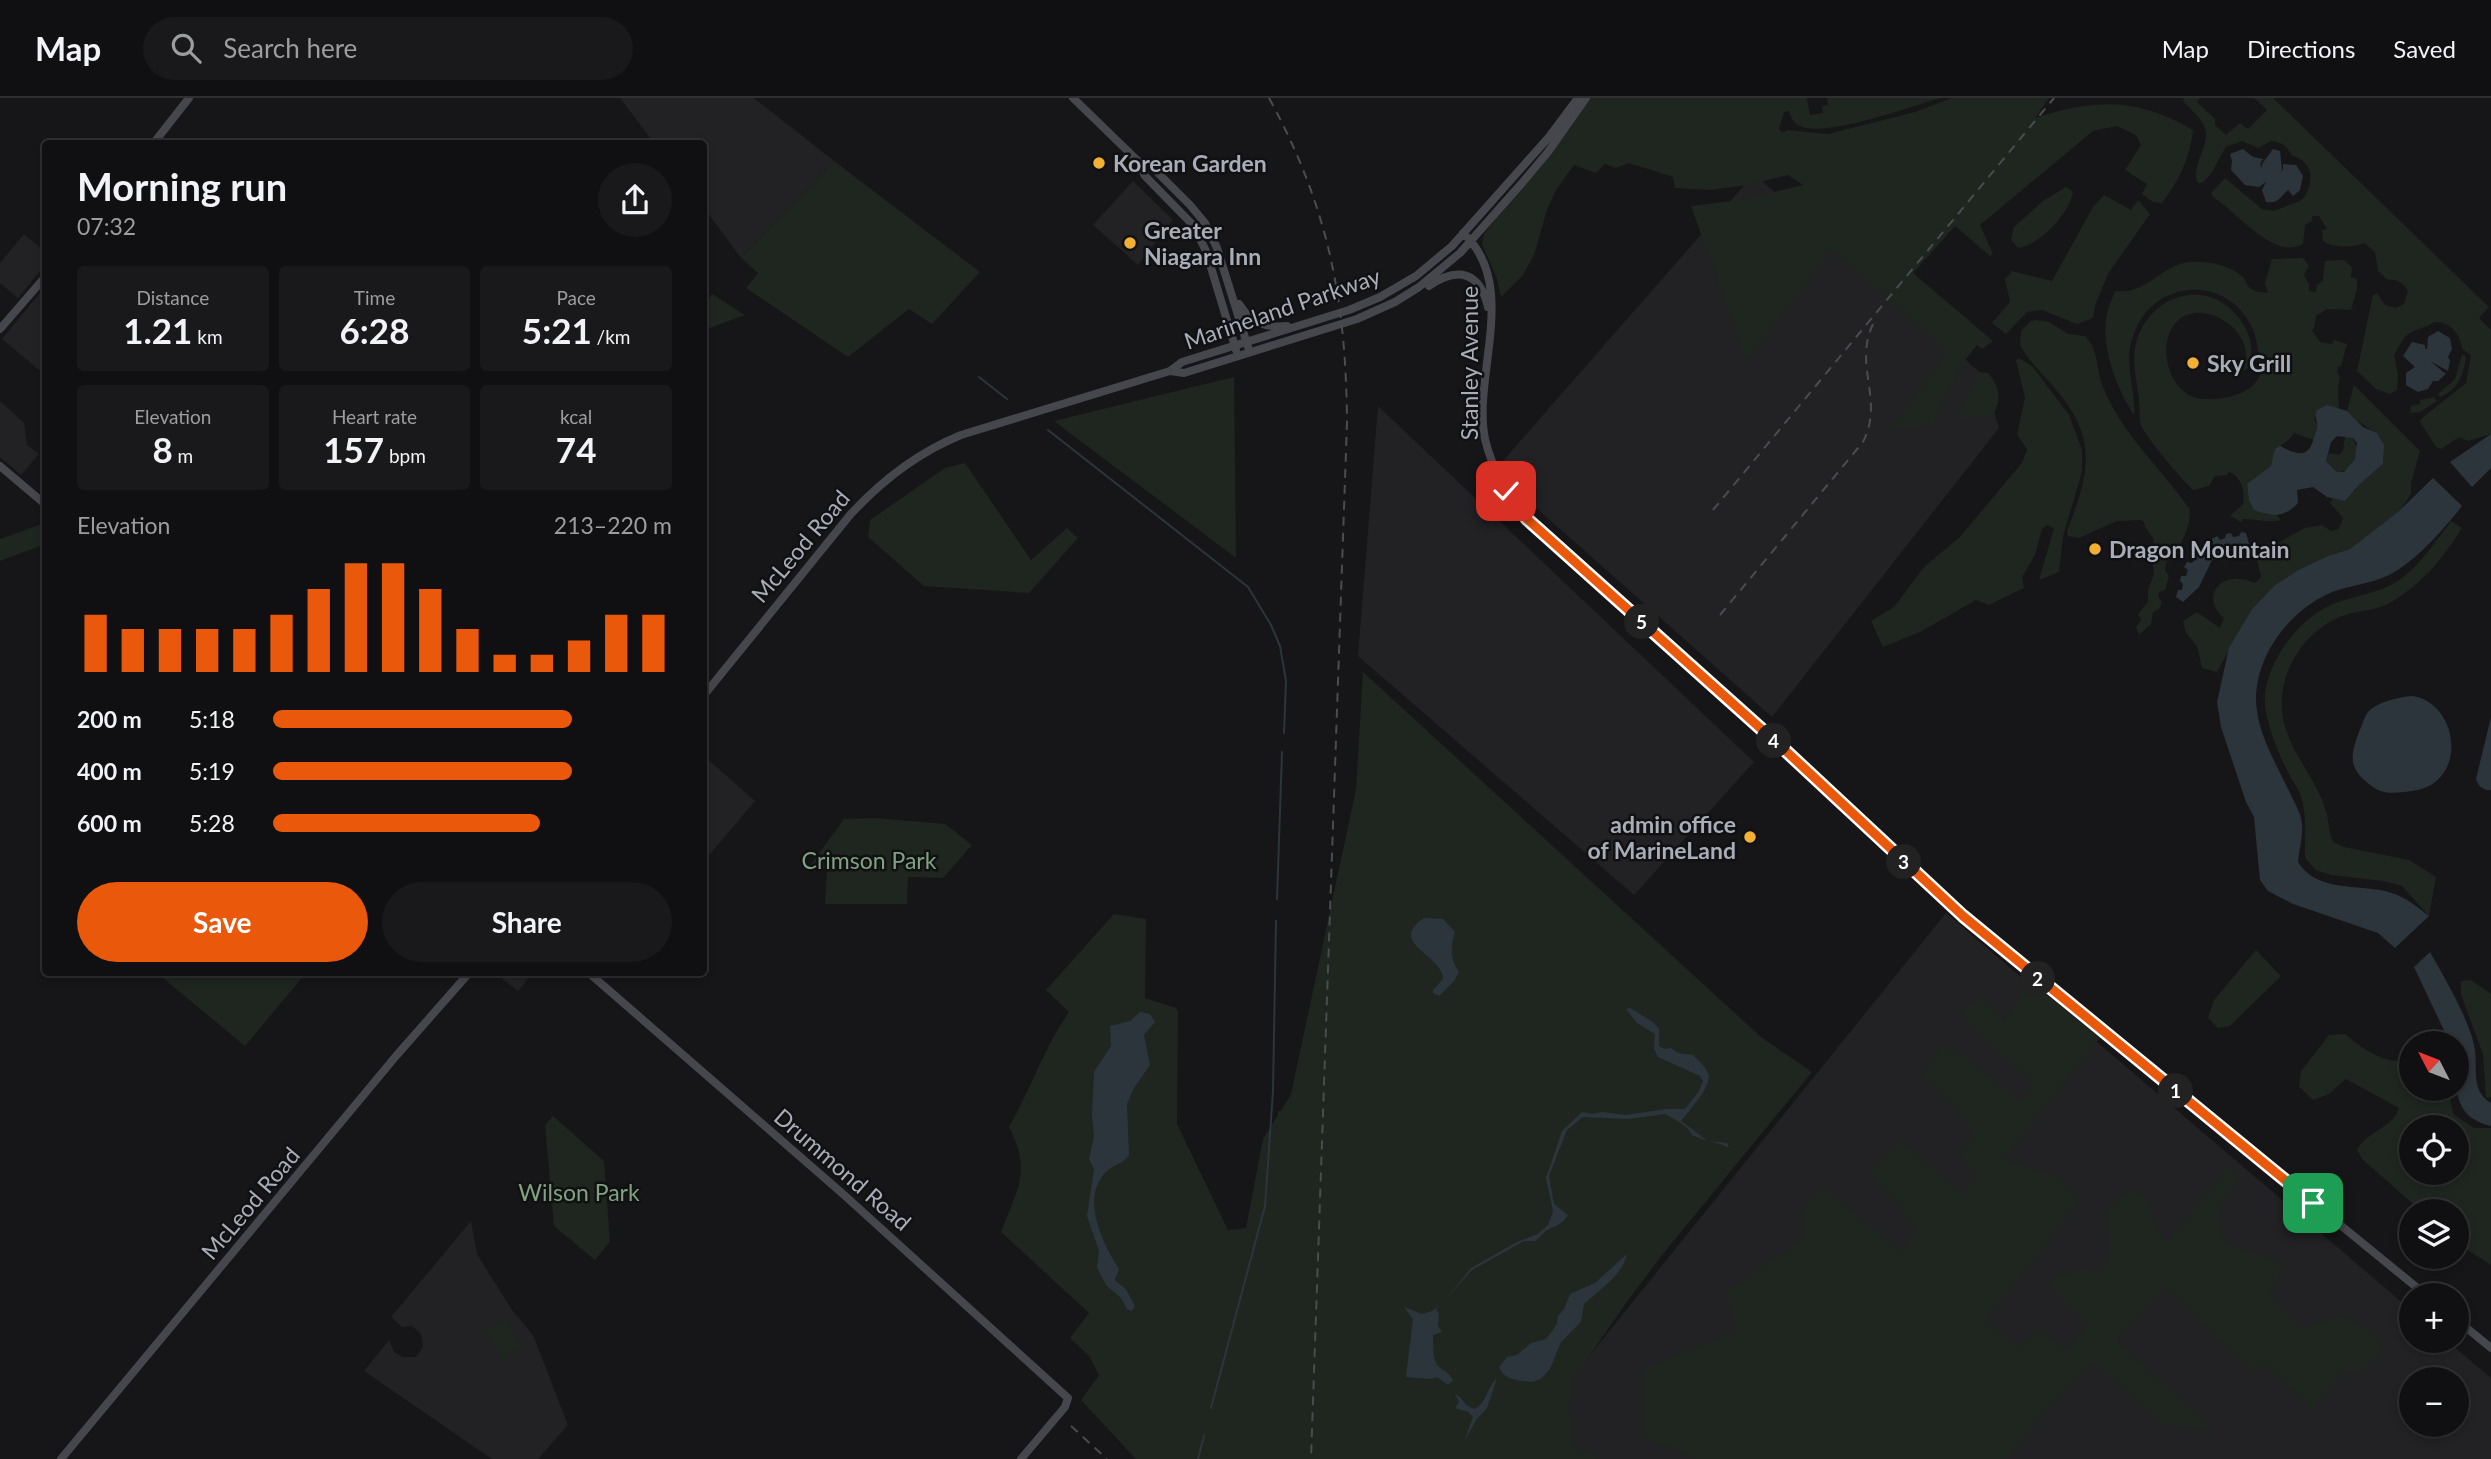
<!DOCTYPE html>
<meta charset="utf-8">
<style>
body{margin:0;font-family:Lato,sans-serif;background:#19191b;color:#f1f3f6;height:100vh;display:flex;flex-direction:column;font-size:26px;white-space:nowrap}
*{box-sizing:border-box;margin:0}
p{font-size:23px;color:#9c9d9f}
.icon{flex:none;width:38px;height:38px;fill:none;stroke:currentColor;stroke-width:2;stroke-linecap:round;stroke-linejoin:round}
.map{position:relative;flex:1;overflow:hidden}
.details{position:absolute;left:42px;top:42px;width:665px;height:836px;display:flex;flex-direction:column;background:#101012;border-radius:7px;box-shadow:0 4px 10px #0003,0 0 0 2px #303032}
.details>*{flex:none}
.needle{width:46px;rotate:312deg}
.controls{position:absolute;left:2399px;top:933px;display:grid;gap:14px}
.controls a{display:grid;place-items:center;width:70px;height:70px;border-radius:50%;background:#101012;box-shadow:0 4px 10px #0003,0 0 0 2px #303032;font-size:35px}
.pin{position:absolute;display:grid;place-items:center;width:60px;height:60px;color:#fff;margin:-30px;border-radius:14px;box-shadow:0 4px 10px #0006}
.km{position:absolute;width:35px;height:35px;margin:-18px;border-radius:50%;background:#222;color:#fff;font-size:19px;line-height:35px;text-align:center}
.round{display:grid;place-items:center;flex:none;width:74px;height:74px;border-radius:37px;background:#19191b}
.headline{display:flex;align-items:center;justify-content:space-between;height:119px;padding:0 35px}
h1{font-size:38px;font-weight:700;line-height:52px}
.figures{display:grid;grid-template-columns:repeat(3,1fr);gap:10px;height:119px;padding:7px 35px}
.figures div{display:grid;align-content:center;border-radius:7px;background:#19191b;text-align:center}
.figures b{font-size:35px;font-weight:700}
.figures small{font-size:19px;font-weight:400}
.figures p{font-size:19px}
.chart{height:196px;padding:14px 35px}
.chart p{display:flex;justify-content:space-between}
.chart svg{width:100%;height:126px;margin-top:7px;stroke:#ea580c;stroke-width:6}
.primary-button{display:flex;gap:14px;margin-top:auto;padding:14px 35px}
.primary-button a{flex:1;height:80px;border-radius:42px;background:#ea580c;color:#fff;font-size:28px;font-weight:700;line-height:80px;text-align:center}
.primary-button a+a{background:#19191b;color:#f1f3f6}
ul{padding:0 35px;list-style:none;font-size:23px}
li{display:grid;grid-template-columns:112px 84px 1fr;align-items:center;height:52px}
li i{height:18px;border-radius:9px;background:#ea580c}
header{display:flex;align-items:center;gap:42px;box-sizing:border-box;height:98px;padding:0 35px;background:#101012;border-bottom:2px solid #303032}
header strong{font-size:33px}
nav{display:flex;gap:38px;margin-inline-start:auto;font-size:24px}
.search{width:490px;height:63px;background:#19191b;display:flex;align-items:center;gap:18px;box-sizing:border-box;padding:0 24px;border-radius:38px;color:#9c9d9f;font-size:26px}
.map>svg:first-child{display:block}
.built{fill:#222225;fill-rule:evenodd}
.green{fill:#1e261f;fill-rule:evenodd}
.water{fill:#2c353c;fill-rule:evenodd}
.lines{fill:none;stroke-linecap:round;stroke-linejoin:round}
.stream{stroke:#2c353c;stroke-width:2}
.secondary{stroke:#45474d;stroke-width:8}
.rail{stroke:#4a4c52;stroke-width:2;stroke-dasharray:9 7;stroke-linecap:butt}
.route-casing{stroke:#fff;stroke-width:14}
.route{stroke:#ea580c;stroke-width:9}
.poi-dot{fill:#f2b134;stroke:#111113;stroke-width:2.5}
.labels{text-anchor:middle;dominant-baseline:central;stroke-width:5;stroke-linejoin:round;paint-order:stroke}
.poi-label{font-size:23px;font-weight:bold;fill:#a8adb8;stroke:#111113;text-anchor:start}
.street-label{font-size:23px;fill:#a8adb8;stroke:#111113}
.park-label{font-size:23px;fill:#7fa381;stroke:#111113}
</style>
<header>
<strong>Map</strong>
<div class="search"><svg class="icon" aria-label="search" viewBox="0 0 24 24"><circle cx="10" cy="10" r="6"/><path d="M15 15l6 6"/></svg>Search here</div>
<nav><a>Map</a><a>Directions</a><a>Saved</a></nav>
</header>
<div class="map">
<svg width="2491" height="1361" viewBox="0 0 2491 1361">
<rect width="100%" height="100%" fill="#161618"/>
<!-- built -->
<path class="built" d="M620,0H754L834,63L741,160L704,110V46L654,45Z
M1754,76L1983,277L1999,330L1772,619L1525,400L1502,364Z
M1133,83L1173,122L1138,167L1093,127Z
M24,136L45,154V167L18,200L0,185V165Z
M40,195L45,199L46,265L39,272L2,241Z
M0,303L24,325L27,347L39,356L21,377L0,359Z
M1378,308L1754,664L1634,797L1358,558Z
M704,658L755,703L704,763Z
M1946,815L2411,1212L2412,1242L2447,1243L2491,1280V1361H1513L1511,1355ZM2412,1281H2457V1326H2412Z
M495,875H533L518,893Z
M471,1123L477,1156L512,1212L533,1237L568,1327L538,1361H492L364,1273L389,1242L394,1254L403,1259H416L423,1249L421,1236L412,1228L402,1229L391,1219Z"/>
<!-- green -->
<path class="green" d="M1590,0H1807L1810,17L1823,15L1822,8L1828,7L1827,0H1940C1910,9 1830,38 1802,29C1794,26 1791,20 1789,13L1784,14L1779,31L1783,35L1787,32L1828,36L1915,14L1952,0H2049L2035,20C2096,0 2139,0 2193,32C2190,60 2179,83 2162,105L2153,104L2142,96L2147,86L2125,72L2141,47L2136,37L2117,28L2093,33L1980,127L1993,156L1990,158L1955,128L1913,175L1993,243L1982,251L1977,247L1966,261L1933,325L1889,333L1947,254L1833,152L1746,263L1691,108L1740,102L1803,87L1788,77L1748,87L1710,92L1675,90L1673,79L1629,65L1616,70L1605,66L1596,75L1574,67L1556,92L1547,112L1534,157L1523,177L1501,199L1497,181L1482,146L1484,136Z
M2184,0H2200L2197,4L2215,21V27L2226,37L2240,25L2248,31L2267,12L2254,0H2273L2489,209L2479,220L2491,232V336L2468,343L2459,339L2441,351L2436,349L2420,324L2421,321L2466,285L2471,257L2463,252C2459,237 2453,224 2435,224C2427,229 2413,232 2407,237C2402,241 2398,251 2394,257L2398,277L2397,292L2390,296L2376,291L2357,273L2373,197L2377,195L2385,207L2396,210L2404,206L2408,193C2403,185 2398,181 2388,182L2378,173L2375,154L2364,145C2353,150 2333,150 2323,143L2322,132L2327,131L2319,118H2312V123L2305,127L2303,146C2274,163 2236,113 2213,99L2211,95L2225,80L2262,111L2274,113L2302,102C2315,86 2314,64 2293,58C2286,49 2284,44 2271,43L2258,50L2242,43L2226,49C2218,61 2214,75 2202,85H2198C2189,69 2211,48 2205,30C2201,19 2190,11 2183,3Z
M834,63L980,174L932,226L909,211L848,259L746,190L758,175L741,160Z
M2066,89L2073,94C2069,116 2040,147 2018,150L2011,142L2014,129L2043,103Z
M2104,97L2131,112L2138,102L2150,116L2108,176L2095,208L2093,220L2077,226L2042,212L2027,214L2006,236L1992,225L2010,204L2005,181L2012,173L2052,183L2093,109Z
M2303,160L2309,168L2304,177L2309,186V193L2316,194L2317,187L2323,182L2325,163L2344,162L2352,169L2351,179L2357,181V191L2351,212L2327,211L2316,218L2314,230L2312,232L2320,244L2332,246L2334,242L2347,246L2341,268L2338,269L2337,275L2340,278L2338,291L2339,311L2327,307L2314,320L2317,328L2314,342L2294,335C2290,343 2283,344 2278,351C2273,357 2274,362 2271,368C2267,376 2255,382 2247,386L2249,401L2265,416L2277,417L2281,422C2267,426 2256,420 2243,421L2241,424L2230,418L2243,406C2245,393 2242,379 2229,374L2227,377L2215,378L2209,388L2193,392C2184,384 2142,335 2140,325C2139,318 2140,311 2139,304C2138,286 2132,269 2135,250C2144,199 2205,176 2239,220C2251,236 2255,252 2248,270L2243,273C2263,226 2179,185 2167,244C2163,264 2174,295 2197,300C2215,304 2251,298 2259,279C2262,271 2259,261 2258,252C2250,180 2157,169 2133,238C2123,265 2136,291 2134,317C2117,291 2102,252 2106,221C2107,211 2112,202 2115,193C2148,196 2157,171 2184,165C2202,161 2228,166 2242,178C2247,182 2244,183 2248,188C2253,194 2260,194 2268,195L2265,185L2272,161Z
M712,196L745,217L704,232V207Z
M2037,222L2049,224L2068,236L2085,238C2099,251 2096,272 2103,289C2122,336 2160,369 2189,410C2193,427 2181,442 2175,459H2171L2166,465L2165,472L2169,478L2165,492L2159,494L2158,499L2162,504L2159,511L2153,514L2151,526L2139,537L2136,529L2141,522L2138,516L2148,504V492L2154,476V470L2150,461L2154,441L2145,429L2144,424L2141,422L2117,423L2079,440L2068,438L2067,433C2088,379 2099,343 2058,294C2046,279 2029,264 2020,247L2021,233L2031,223Z
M2462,256L2466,259C2463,279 2458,291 2440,299L2438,296L2455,281Z
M2019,260L2033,269L2069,317L2082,352V374L2063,438L2059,474L2039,482L2054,430L2047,427L2042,431L2035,457L2022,479L2024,490L1989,507L1976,502L1920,534L1883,549L1871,523L1894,509L1925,468L1959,440L2022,365L2027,352L2017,336L2025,300L2016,262Z
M1979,274L1988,275C1999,288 2003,303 1992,318L1957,320Z
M1234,279L1236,460L1054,323Z
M2354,287L2420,353L2411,385V396L2399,414L2350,451L2328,458L2300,471L2275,487L2252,511L2217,574L2202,570L2197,548L2186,535L2183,523L2197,514L2220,530L2224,520C2199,499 2221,470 2255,485L2261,479L2256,458L2260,449L2268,445L2279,444L2305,430L2322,427L2331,433L2339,431L2343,420L2330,405L2334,398L2354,394L2359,387L2383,366C2385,327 2369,337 2347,313Z
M2434,299L2437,303L2420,314L2410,315L2411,308L2420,306V302Z
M2345,338L2353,340L2358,352C2354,364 2350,374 2337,374L2326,363L2329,355L2339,357L2343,353Z
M965,365L1031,462L1067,430L1078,440L1029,495L924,488L868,439L870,422L945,370Z
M2451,423L2462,430C2442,461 2425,483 2393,503C2378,513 2359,512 2342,518C2306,532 2279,572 2282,611C2284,649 2316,678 2326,713C2329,724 2329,734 2333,744L2344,749L2409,762L2436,779L2429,818L2402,788L2383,783L2331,777L2316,772L2305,760C2304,738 2308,718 2300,696C2298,690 2293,684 2290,678C2279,657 2268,631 2265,607C2262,568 2298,520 2333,506C2355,497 2378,496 2398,483C2420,468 2435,444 2451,423Z
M45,425V446L0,463V441Z
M1363,574L1761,939L1812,974L1663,1156L1626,1205L1575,1279L1568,1311L1575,1347L1580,1353L1592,1356L1599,1361H1136L1081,1302L1099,1277L1089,1258L1070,1240L1089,1215L1001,1134C1017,1092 1032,1073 1009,1029C1031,991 1044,949 1069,914L1046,892L1114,816L1146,821L1145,900L1176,910L1178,913L1177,1026L1228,1132L1246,1130L1263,1041L1278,1017V1013H1281L1291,996L1356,691Z
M873,720L945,726L972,747L943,780L908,779L907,806H825L827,771L809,769L844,721Z
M2256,852L2281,878L2230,928L2218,930L2208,920L2214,902Z
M157,875H306L245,948Z
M2471,882L2491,896V999L2486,1000L2483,956L2461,897V883Z
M2030,883L2100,940L2004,1061L2058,1079L2082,1101L1986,1222L2018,1250L2037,1229L2067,1252L2088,1227C2074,1214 2052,1200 2054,1180L2078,1172L2097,1174C2117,1159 2110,1137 2106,1116L2121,1096L2134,1092L2147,1099L2158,1135L2167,1143L2230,1066L2239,1078L2218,1113L2222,1144L2284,1166L2269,1198L2304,1232L2335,1218L2345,1217L2367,1231L2379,1242L2381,1253L2364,1272H2344L2313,1311L2264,1266L2254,1275L2164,1190L2116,1242L2215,1333L2161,1325L2093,1265L2036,1325L2007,1361H1697L1642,1338L1645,1270L1737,1233L1726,1194L1803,1140L1804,1109L1823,1089L1904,1155L1915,1131L1911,1122L1869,1075L1900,1042L1962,1095L1966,1092L1976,1076L1958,1057L1976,1035L1922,979L1941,948L1966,959L2019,1002L2025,1000L2033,986L1963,920V912L1981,900L2004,921Z
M2345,936C2362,951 2387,968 2411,962L2412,990L2449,991L2453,1016L2474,1030H2491V1167L2457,1145V1113H2421L2363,1062L2357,1052C2366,1034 2394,1029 2399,1010L2346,981L2329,996L2313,1002L2299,989L2301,973L2329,937ZM2457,1029V1074H2412V1029Z
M553,1018L604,1063L610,1144L595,1162L554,1128L545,1027Z
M505,1220L523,1249L502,1261L485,1231Z"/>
<!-- water -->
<path class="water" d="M2243,51L2253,59L2263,61L2260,66L2262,70V66L2273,51L2280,53L2282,72L2279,74L2283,72V66L2296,67L2303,78L2300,92L2293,98L2288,92C2280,99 2279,106 2266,104L2262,92L2266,84L2259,89L2245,87L2231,72L2232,63L2230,56Z
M2438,233L2450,240L2452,251L2448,259L2450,263L2448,273L2430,263L2446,276L2438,283H2433L2428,291L2418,294L2406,287V275L2415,269L2403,258L2412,244L2425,247V250L2427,251L2428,239Z
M2327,307L2347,313L2363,329L2377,335L2384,347L2383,366L2359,387L2345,403L2327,399L2313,389L2297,392L2298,405C2284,420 2273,419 2254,412L2249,402L2247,386L2271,368L2275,351L2280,348C2296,356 2309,362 2314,339C2315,336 2317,332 2317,328C2317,321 2314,319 2317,312ZM2337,338L2353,340L2357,345L2355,361L2344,374H2337L2326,363L2331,344Z
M2491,336V370L2472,389L2450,364Z
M2433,380L2462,408C2444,431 2415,464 2389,477C2371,486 2350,487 2332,494C2291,511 2256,556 2256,602C2257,636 2277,667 2291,697C2295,706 2302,717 2302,727C2303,739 2299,752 2298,764C2318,796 2361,785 2392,795C2407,800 2417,809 2429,818L2395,850L2378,835L2293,806L2268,793L2260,782L2254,719L2246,704L2221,629L2217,604L2229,550L2252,511L2275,487L2300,471L2328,458L2350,451L2398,414Z
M2241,434L2246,435L2249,446L2212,462L2199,489L2183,504L2176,499L2178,492H2182L2183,486L2180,483L2181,478H2186L2188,472L2184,469L2187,464L2192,465L2195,460L2193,456L2196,453L2207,459L2215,453L2212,441L2217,438L2220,442L2225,440L2226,436L2231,435L2233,439L2239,438Z
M2412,598C2451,603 2466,661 2434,685C2426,691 2414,693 2404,694C2393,695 2382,696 2373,689C2349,672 2349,660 2359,634C2362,628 2364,619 2368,614C2377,604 2399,599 2412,598Z
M2491,619V692C2484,693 2478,688 2476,681Z
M1424,820L1443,821L1455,834C1450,849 1450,861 1459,874L1454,883L1439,898L1433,895V892L1443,881C1444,858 1386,845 1424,820Z
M2430,854C2444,879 2468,919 2474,947C2479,968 2469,992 2491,1005V1028C2447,1018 2457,980 2457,945H2450L2414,869Z
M1630,910L1653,924L1659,931V948L1665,951L1671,950L1678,955L1693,957C1698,962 1705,968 1708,975C1713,988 1689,1012 1681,1023L1708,1043L1727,1045L1729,1050C1720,1044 1707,1044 1697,1039C1687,1035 1695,1039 1689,1032C1686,1028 1670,1018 1665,1016L1629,1021L1583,1019L1567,1032L1549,1078L1554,1106L1568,1117C1562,1126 1558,1127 1549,1131C1544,1133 1540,1140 1535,1143H1524L1472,1172L1436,1212L1439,1215L1438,1228L1442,1234L1433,1237C1434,1248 1431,1262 1440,1270C1446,1274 1449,1275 1453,1282L1448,1287L1437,1279L1431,1281L1406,1279L1413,1221L1404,1209L1422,1216L1432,1213L1441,1207L1471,1170L1517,1144L1538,1136L1548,1127L1553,1113L1546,1080L1562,1033L1582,1014L1592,1016L1602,1014L1626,1017L1666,1011H1685L1699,993L1703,983L1700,978L1658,959L1654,951L1655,936L1637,925L1626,911Z
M1140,914L1150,916L1155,924L1144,937L1150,967L1134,990L1127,1006L1129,1057C1124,1066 1114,1066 1107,1073C1079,1099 1103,1146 1119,1171L1115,1182C1119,1187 1123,1187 1126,1192C1129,1196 1132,1203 1135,1208L1132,1213L1127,1211L1121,1200L1106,1187L1097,1170L1099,1153L1087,1118L1094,1071L1089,1061L1094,1039L1092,1016L1094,974L1111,948L1110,928L1130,923Z
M1627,1156C1623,1177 1599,1192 1584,1206L1581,1224L1561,1244L1550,1271L1541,1281L1532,1284C1520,1282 1504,1283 1499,1269L1507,1259L1517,1257L1531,1245L1546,1241L1557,1226L1558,1218L1564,1211L1570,1196L1595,1185Z
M1497,1280L1487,1310L1476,1322L1464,1344L1473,1319L1468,1314L1455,1310L1459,1304L1455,1296C1464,1299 1462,1308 1475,1311C1487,1304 1487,1289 1497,1280Z"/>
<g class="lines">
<!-- stream -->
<path class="stream" d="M979,279L1007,301
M1048,332L1248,489L1271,527L1280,548L1286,583L1284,635
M1277,801L1282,654
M1211,1310L1265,1108L1273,993L1276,823
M1198,1361L1204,1338"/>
<!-- secondary -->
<path class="secondary" d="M1073,0L1138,63L1145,78L1193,127L1206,153L1236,252
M153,46L189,0
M1138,63L1151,68L1190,107L1205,125L1217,150L1248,249
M1463,135C1520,187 1472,278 1485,341C1492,372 1509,397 1527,421L1787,654L1963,819L2426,1197
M1429,188C1458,168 1480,174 1488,209
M1239,206C1251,225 1265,230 1287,228
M0,231L46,178
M1170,273L1184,275L1357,221L1395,204L1419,189L1460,155L1522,85L1548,54L1586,0
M0,368L46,407
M704,597L850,417C882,382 917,355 961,337L1170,273L1182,264L1349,212L1380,199L1416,178L1452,148L1549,39L1578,0
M589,875L843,1096L1068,1300L1065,1309L1021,1361
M2457,1222L2491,1250
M61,1361L396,958L469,875"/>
<!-- rail -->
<path class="rail" d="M1269,0C1328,108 1346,201 1347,324L1311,1361
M1713,412L2054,0
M1720,517L1863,344C1885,301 1852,267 1874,224
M1071,1328L1107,1361"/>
</g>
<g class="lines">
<!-- route casing -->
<g class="route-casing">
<path id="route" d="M1506,393L1527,421L1787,654L1963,818L2313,1105"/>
</g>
<!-- route -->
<use href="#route" class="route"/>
</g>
<!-- markers -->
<g class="poi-dot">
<circle cx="1099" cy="65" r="7"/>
<circle cx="1130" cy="145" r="7"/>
<circle cx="2193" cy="265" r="7"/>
<circle cx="2095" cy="451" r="7"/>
<circle cx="1750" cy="739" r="7"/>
</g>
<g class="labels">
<!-- poi labels -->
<g class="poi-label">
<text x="1113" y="65">Korean Garden</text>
<text x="1144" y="132">Greater<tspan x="1144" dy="26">Niagara Inn</tspan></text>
<text x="2207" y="265">Sky Grill</text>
<text x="2109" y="451">Dragon Mountain</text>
<text x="1736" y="726" text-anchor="end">admin office<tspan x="1736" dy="26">of MarineLand</tspan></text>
</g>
<!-- street labels -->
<g class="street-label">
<text transform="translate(1282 210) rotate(-19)">Marineland Parkway</text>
<text transform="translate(1469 265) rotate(-90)">Stanley Avenue</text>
<text transform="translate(800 448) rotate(-50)">McLeod Road</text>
<text transform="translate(843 1071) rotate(41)">Drummond Road</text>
<text transform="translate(250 1105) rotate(-50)">McLeod Road</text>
</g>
<!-- park labels -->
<g class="park-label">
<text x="869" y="762">Crimson Park</text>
<text x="579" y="1094">Wilson Park</text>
</g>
</g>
</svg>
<div class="controls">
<a><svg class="needle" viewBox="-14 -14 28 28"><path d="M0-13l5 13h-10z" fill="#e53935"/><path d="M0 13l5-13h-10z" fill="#9c9d9f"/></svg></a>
<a><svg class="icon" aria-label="locate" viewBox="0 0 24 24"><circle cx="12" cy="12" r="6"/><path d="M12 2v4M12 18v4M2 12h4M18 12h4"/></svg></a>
<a><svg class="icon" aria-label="layers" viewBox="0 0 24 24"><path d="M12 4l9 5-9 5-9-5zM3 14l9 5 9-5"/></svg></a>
<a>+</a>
<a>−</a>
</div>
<div class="pin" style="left:2313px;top:1105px;background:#1e9e55"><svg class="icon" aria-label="arrive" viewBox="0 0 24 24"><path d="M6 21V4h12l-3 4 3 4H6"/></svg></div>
<div class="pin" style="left:1506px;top:393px;background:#d93025"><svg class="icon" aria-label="check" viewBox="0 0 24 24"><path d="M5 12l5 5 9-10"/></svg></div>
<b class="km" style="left:2176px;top:993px">1</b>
<b class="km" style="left:2038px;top:881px">2</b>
<b class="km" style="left:1904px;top:764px">3</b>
<b class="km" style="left:1774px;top:643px">4</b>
<b class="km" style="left:1642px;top:524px">5</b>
<section class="details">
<div class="headline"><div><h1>Morning run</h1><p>07:32</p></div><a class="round"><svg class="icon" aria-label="share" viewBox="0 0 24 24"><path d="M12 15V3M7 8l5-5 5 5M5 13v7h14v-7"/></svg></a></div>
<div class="figures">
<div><p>Distance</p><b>1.21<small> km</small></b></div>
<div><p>Time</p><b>6:28</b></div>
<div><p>Pace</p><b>5:21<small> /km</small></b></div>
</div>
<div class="figures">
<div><p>Elevation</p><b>8<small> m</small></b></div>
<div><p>Heart rate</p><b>157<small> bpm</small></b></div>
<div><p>kcal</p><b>74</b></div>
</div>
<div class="chart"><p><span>Elevation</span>213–220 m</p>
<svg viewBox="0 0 160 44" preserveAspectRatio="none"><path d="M5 44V24M15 44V29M25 44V29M35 44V29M45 44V29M55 44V24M65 44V15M75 44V6M85 44V6M95 44V15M105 44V29M115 44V38M125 44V38M135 44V33M145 44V24M155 44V24"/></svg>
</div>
<ul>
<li><b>200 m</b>5:18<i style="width:75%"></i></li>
<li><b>400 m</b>5:19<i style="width:75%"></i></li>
<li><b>600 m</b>5:28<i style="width:67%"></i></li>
</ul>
<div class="primary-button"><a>Save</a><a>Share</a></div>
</section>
</div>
